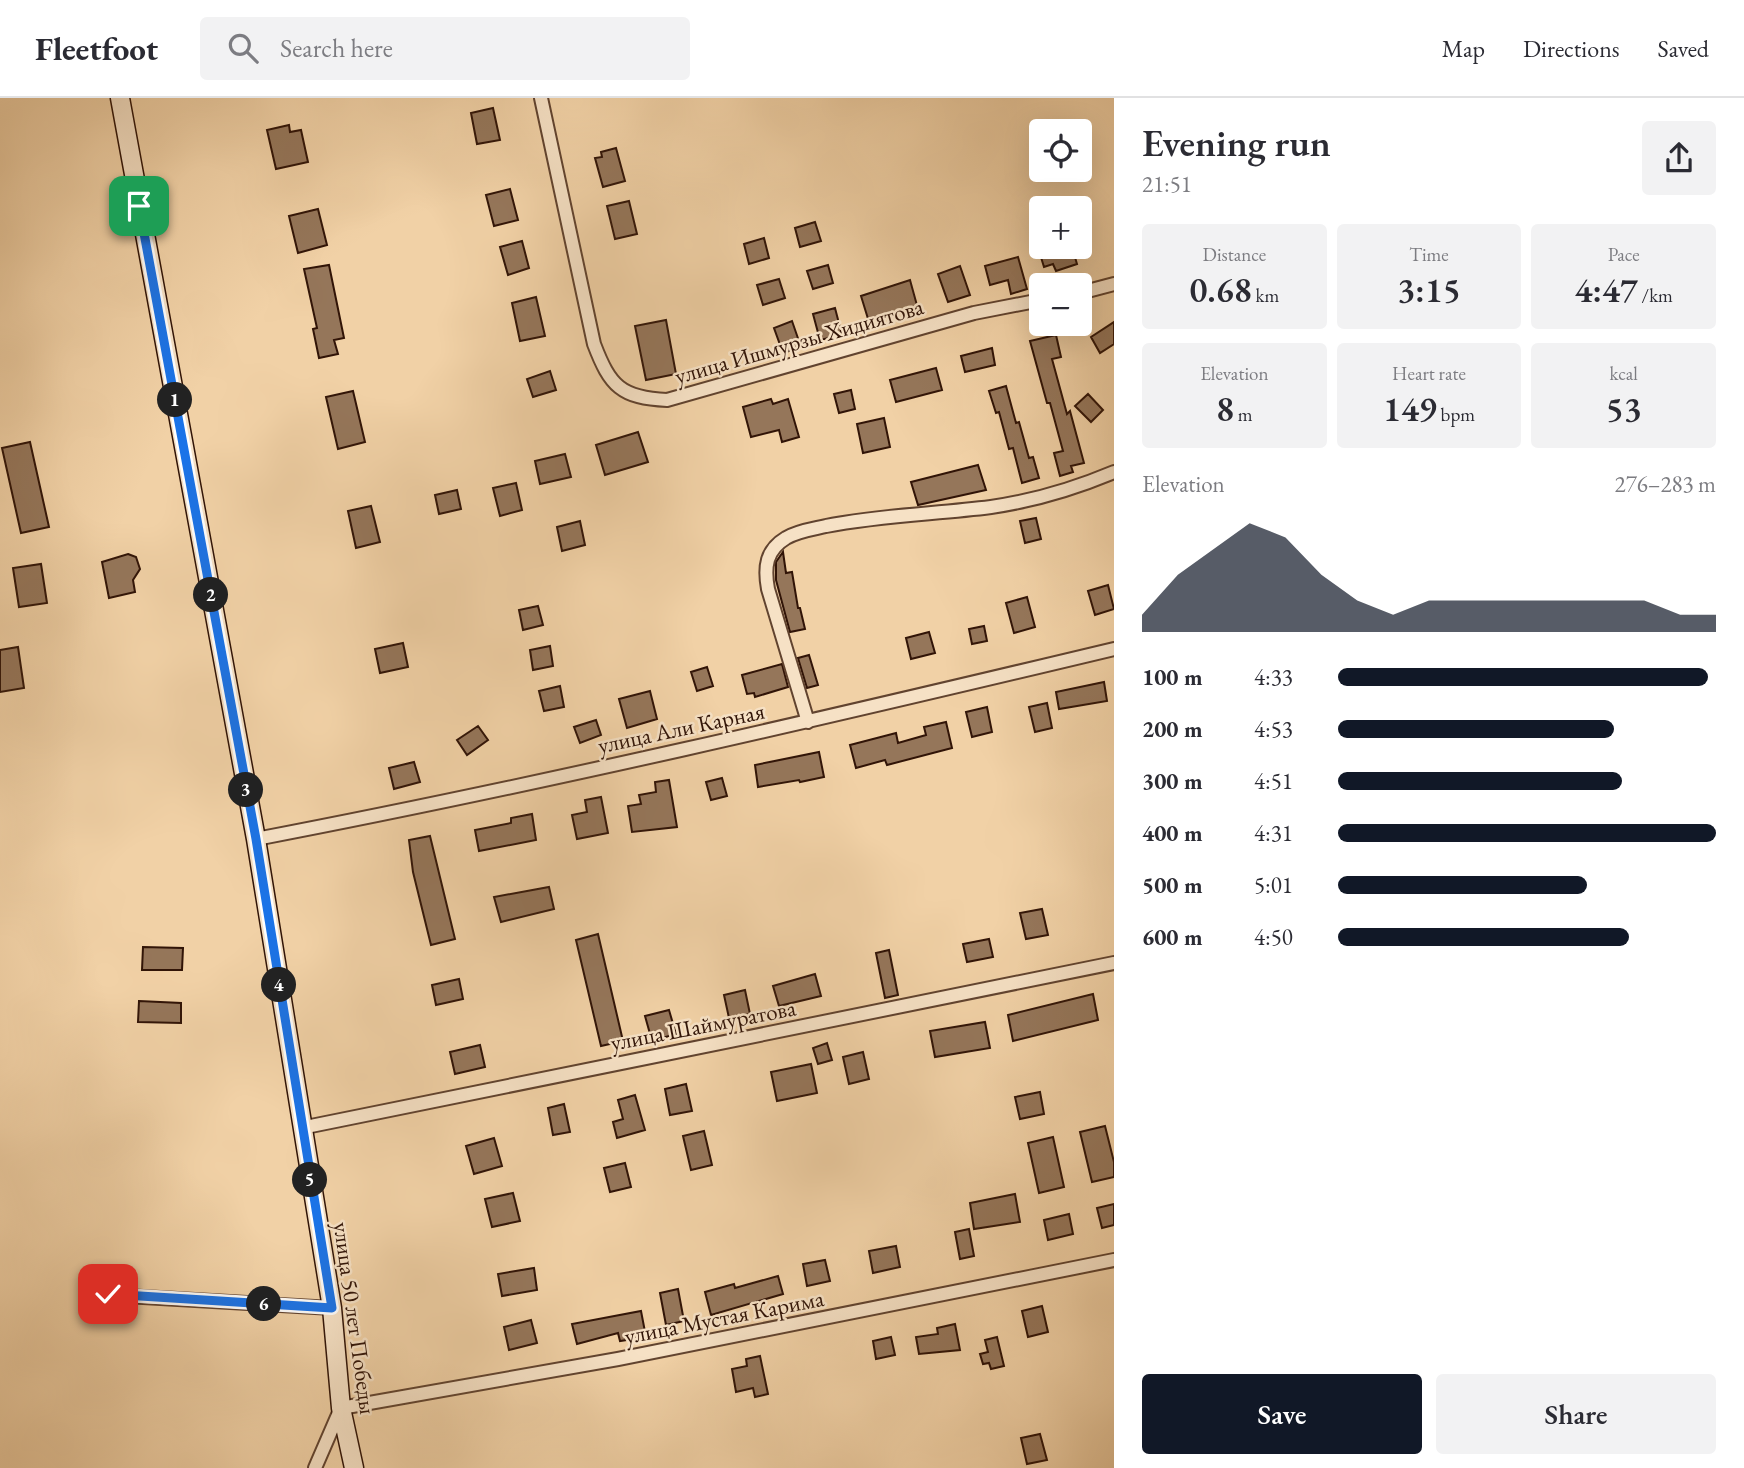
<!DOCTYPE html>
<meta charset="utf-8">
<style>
body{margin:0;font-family:"EB Garamond",serif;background:#f2f2f3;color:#2b2b33;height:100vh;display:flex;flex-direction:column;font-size:26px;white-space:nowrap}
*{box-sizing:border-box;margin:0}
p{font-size:23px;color:#7c7c81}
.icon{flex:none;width:38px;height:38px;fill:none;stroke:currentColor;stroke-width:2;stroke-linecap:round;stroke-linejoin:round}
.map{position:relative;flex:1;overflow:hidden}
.details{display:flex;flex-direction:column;background:#fff;width:630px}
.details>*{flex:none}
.controls{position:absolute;left:1029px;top:21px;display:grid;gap:14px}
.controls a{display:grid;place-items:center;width:63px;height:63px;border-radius:7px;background:#fff;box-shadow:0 7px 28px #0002;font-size:35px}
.pin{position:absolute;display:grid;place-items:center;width:60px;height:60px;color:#fff;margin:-30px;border-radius:14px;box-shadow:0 4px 10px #0006}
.km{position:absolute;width:35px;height:35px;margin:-18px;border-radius:50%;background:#222;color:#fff;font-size:19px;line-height:35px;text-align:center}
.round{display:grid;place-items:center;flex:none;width:74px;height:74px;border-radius:7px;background:#f2f2f3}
.headline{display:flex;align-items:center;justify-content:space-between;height:119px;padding:0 28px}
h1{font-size:38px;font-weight:600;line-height:52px}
.stats{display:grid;grid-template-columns:repeat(3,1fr);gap:10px;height:119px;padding:7px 28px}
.stats div{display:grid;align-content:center;border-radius:7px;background:#f2f2f3;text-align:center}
.stats b{font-size:35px;font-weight:600}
.stats small{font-size:19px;font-weight:400}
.stats p{font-size:19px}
.chart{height:196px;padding:14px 28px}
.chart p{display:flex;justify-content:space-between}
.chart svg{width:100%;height:126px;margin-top:7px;fill:#111827;opacity:.7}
.cta{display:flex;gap:14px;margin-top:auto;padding:14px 28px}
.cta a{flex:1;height:80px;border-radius:7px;background:#111827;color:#fff;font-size:28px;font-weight:600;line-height:80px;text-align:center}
.cta a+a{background:#f2f2f3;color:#2b2b33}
ul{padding:0 28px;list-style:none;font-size:23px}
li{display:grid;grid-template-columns:112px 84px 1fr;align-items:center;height:52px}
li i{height:18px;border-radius:9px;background:#111827}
header{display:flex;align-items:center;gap:42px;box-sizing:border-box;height:98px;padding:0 35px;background:#fff;border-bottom:2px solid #e1e1e2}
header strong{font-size:33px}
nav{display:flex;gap:38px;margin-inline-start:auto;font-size:24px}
.search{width:490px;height:63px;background:#f2f2f3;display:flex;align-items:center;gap:18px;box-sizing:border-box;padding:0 24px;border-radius:7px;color:#7c7c81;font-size:26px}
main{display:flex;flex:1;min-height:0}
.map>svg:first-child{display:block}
.building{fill:#95765a;stroke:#311407;stroke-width:2}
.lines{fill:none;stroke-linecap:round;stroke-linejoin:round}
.street-casing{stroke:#61432f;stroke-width:16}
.secondary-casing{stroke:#311407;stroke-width:21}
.street{stroke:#f6e1c5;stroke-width:12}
.secondary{stroke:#f6e1c5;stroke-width:18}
.route-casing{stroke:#fff;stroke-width:14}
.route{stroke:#1a73e8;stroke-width:9}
.labels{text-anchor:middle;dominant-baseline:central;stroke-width:5;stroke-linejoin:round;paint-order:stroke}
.street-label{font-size:23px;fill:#311407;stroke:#f6e1c5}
</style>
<header>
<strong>Fleetfoot</strong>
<div class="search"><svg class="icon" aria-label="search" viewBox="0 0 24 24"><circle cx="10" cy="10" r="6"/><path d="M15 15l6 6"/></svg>Search here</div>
<nav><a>Map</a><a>Directions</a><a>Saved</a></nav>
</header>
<main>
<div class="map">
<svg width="1114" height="1370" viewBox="0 0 1114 1370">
<rect width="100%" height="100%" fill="#f1d1a6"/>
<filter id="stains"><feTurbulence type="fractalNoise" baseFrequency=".00286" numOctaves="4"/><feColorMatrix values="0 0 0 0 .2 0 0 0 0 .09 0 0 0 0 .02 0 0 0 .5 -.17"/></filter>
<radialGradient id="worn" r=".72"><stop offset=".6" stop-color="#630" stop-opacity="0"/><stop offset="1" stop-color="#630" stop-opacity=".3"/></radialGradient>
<!-- building -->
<path class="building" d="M493,10L500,42L477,46L471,15Z
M289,27L290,34L301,32L308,64L276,71L267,32Z
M616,50L625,83L603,89L595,60L602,59L601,54Z
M510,91L518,122L494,128L486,97Z
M629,103L637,136L615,141L607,108Z
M318,111L327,147L298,155L289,118Z
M815,124L821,143L800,149L795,130Z
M764,140L769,160L749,166L744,146Z
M522,143L529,170L508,177L500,149Z
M1048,149H1072L1077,166L1056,173L1053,166L1044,169L1040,156L1049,153Z
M1018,159L1027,191L1011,196L1008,182L990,187L985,168Z
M329,167L344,240L334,242L338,256L319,260L313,231L317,230L304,171Z
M828,167L833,185L813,191L807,173Z
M960,168L970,197L948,204L938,176Z
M779,181L785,200L763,207L757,187Z
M910,182L918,211L906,215L905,213L869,224L861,198Z
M536,199L545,238L520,243L512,205Z
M835,210L842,237L820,242L813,216Z
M666,222L676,276L646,282L635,228Z
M792,223L801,249L783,255L774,230Z
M1114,224V246L1100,255L1091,239Z
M1056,237L1061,259L1052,261L1067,316L1070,313L1084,365L1071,368L1073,374L1060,378L1054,355L1063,353L1050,305H1047L1030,243Z
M992,250L995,267L965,274L961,258Z
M936,270L942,292L896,304L890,282Z
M550,273L556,292L533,299L527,281Z
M1006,288L1016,325L1019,324L1029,360L1033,359L1039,380L1022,385L1013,350L1009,351L999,314L996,315L989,293Z
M851,292L855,311L839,315L834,296Z
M353,293L365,344L338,351L326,299Z
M1088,296L1103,312L1091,324L1075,308Z
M771,301L773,306L788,301L799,339L782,344L779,332L751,339L743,309Z
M884,320L890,349L863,355L857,326Z
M638,334L648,364L605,377L596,347Z
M30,344L49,429L21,435L2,350Z
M565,356L571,379L540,386L535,363Z
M978,367L986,392L918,407L911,384Z
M516,385L522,412L500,418L493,390Z
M457,392L461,411L439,416L435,397Z
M371,408L380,444L356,450L348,413Z
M1036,420L1041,441L1025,445L1020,423Z
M580,423L585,447L562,453L557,429Z
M783,454L786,475L792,474L798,510H800L805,531L790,534L776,482V464Z
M128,456L136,459L140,471L133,482L135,494L109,500L102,464Z
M41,466L47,505L19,509L13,470Z
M1108,487L1114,511L1095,517L1088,493Z
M1027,499L1035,529L1014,535L1006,505Z
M538,508L543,527L523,532L519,512Z
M984,528L987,543L972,546L969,531Z
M929,534L935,555L911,561L906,540Z
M403,545L408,569L380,575L375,551Z
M550,548L553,568L533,572L530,552Z
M18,549L24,590L0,594V552Z
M809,557L818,587L807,590L798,560Z
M782,566L788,589L755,599L754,595L747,596L742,577Z
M707,569L713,588L697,593L691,574Z
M1104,584L1107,603L1059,611L1056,594Z
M560,588L564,609L544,613L539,593Z
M650,593L657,621L627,630L619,601Z
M1047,605L1052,630L1035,634L1029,609Z
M987,609L992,634L972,639L966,614Z
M596,622L601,637L580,645L574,629Z
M946,624L952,650L887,667L885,662L856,670L850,647L896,635L898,645L926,637L924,629Z
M478,628L488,642L467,657L457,642Z
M819,654L824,679L800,684L799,682L758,689L755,667Z
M414,664L420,684L394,691L389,670Z
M722,680L727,698L711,702L706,684Z
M669,682L677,729L632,734L628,708L641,706L639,697L656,694L655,684Z
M601,699L608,735L577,741L572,717L587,714L585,702Z
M532,716L536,742L479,753L475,732L511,725V720Z
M430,738L455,841L431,847L413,774L409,742Z
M549,789L554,811L501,824L494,799Z
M1042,811L1048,837L1026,841L1020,815Z
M598,836L623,943L601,948L576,842Z
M989,841L993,859L967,864L963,846Z
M143,849L183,850L182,872H142Z
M889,852L898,897L885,900L876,855Z
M815,876L821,898L779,908L773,888Z
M459,881L463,901L436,907L432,887Z
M745,892L750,916L729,920L724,897Z
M1093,896L1098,922L1013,943L1008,917Z
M139,903L181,905V925L138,924Z
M669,912L676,936L652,943L645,918Z
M985,924L990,950L935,959L930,933Z
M827,945L832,962L818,966L813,950Z
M480,947L485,969L455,976L450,954Z
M863,954L869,981L849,986L843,959Z
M811,966L817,995L777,1003L771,974Z
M686,986L692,1013L670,1017L665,991Z
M1040,994L1044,1016L1020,1021L1015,999Z
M635,997L645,1032L617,1040L613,1024L623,1021L618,1002Z
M564,1006L570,1034L553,1037L548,1010Z
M1105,1028L1114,1064V1079L1092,1084L1080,1034Z
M704,1033L712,1067L691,1072L683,1038Z
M1053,1039L1064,1089L1039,1095L1028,1045Z
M494,1040L502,1068L474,1076L466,1048Z
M625,1065L631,1089L610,1094L604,1070Z
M513,1095L520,1123L492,1129L485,1101Z
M1015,1096L1020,1124L974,1131L970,1105Z
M1114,1106V1127L1102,1130L1097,1110Z
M1069,1116L1073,1136L1048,1142L1044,1122Z
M969,1131L974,1158L960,1161L955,1134Z
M896,1148L900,1169L873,1175L869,1153Z
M825,1162L830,1183L807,1188L803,1166Z
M534,1170L537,1192L502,1198L498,1176Z
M778,1178L783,1196L711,1217L705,1194L734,1186L735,1190Z
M678,1191L684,1223L666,1227L660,1195Z
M1042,1208L1048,1234L1028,1239L1022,1213Z
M641,1213L646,1239L620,1243L618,1235L577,1246L572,1226Z
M531,1222L537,1245L509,1252L504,1229Z
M955,1226L960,1252L919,1256L916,1239L938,1236L937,1230Z
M891,1239L895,1257L876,1261L873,1243Z
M997,1239L1004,1268L991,1271L989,1265L983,1266L980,1256L988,1254L985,1242Z
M760,1258L768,1296L755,1299L753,1290L736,1294L732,1271L747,1268L746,1261Z
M1040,1336L1047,1362L1027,1366L1021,1340Z"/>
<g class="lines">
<!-- street casing -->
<g class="street-casing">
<path id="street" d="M541,0L594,246C610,288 621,300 667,302L974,215L1041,202
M1080,195L1114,186
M808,624L768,491C764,469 766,452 786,440C797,433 813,431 826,428C881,417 936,416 991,409C1032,403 1076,390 1114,374
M256,741C543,686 829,619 1114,551
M301,1030L1114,865
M108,1197L332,1210
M315,1370L341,1310L618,1261L1114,1162"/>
</g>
<!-- secondary casing -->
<g class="secondary-casing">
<path id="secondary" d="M120,0L256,741L332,1210L341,1310L354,1370"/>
</g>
<!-- street -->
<use href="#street" class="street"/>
<!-- secondary -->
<use href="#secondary" class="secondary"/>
</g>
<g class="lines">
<!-- route casing -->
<g class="route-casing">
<path id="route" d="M108,1196L332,1210L256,741L139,108"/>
</g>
<!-- route -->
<use href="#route" class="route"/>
</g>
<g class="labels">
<!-- street labels -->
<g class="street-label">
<text transform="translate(799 243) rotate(-16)">улица Ишмурзы Хидиятова</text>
<text transform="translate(681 630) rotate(-12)">улица Али Карная</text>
<text transform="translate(703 927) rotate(-11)">улица Шаймуратова</text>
<text transform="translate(724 1219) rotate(-11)">улица Мустая Карима</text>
<text transform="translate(355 1220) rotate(82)">улица 50 лет Победы</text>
</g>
</g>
<rect width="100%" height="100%" filter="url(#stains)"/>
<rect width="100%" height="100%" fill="url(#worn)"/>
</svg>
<div class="controls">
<a><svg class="icon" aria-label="locate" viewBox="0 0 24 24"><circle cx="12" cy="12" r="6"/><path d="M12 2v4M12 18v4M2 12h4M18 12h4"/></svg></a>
<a>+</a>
<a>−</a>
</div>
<div class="pin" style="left:139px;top:108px;background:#1e9e55"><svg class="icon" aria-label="arrive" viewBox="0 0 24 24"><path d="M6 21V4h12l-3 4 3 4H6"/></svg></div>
<div class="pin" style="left:108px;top:1196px;background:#d93025"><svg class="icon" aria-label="check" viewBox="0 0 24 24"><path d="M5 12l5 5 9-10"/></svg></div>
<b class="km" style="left:175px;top:302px">1</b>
<b class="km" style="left:211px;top:497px">2</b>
<b class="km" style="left:246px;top:692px">3</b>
<b class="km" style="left:279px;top:887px">4</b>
<b class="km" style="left:310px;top:1082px">5</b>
<b class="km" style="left:264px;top:1206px">6</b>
</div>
<section class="details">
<div class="headline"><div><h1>Evening run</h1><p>21:51</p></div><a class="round"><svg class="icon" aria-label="share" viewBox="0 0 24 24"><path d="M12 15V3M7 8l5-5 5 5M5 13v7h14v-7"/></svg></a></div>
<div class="stats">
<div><p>Distance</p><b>0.68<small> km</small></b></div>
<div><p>Time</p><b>3:15</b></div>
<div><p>Pace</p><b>4:47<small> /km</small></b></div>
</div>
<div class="stats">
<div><p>Elevation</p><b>8<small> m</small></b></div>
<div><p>Heart rate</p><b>149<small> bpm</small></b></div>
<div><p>kcal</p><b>53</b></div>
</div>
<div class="chart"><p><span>Elevation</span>276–283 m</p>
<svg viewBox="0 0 160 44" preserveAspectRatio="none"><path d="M0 44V38L10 24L20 15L30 6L40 11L50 24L60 33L70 38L80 33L90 33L100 33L110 33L120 33L130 33L140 33L150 38L160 38V44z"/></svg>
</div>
<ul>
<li><b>100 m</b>4:33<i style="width:98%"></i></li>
<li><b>200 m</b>4:53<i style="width:73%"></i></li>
<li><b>300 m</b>4:51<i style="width:75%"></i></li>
<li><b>400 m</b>4:31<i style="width:100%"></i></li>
<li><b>500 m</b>5:01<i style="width:66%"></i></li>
<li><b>600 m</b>4:50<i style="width:77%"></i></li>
</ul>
<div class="cta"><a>Save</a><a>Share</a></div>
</section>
</main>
